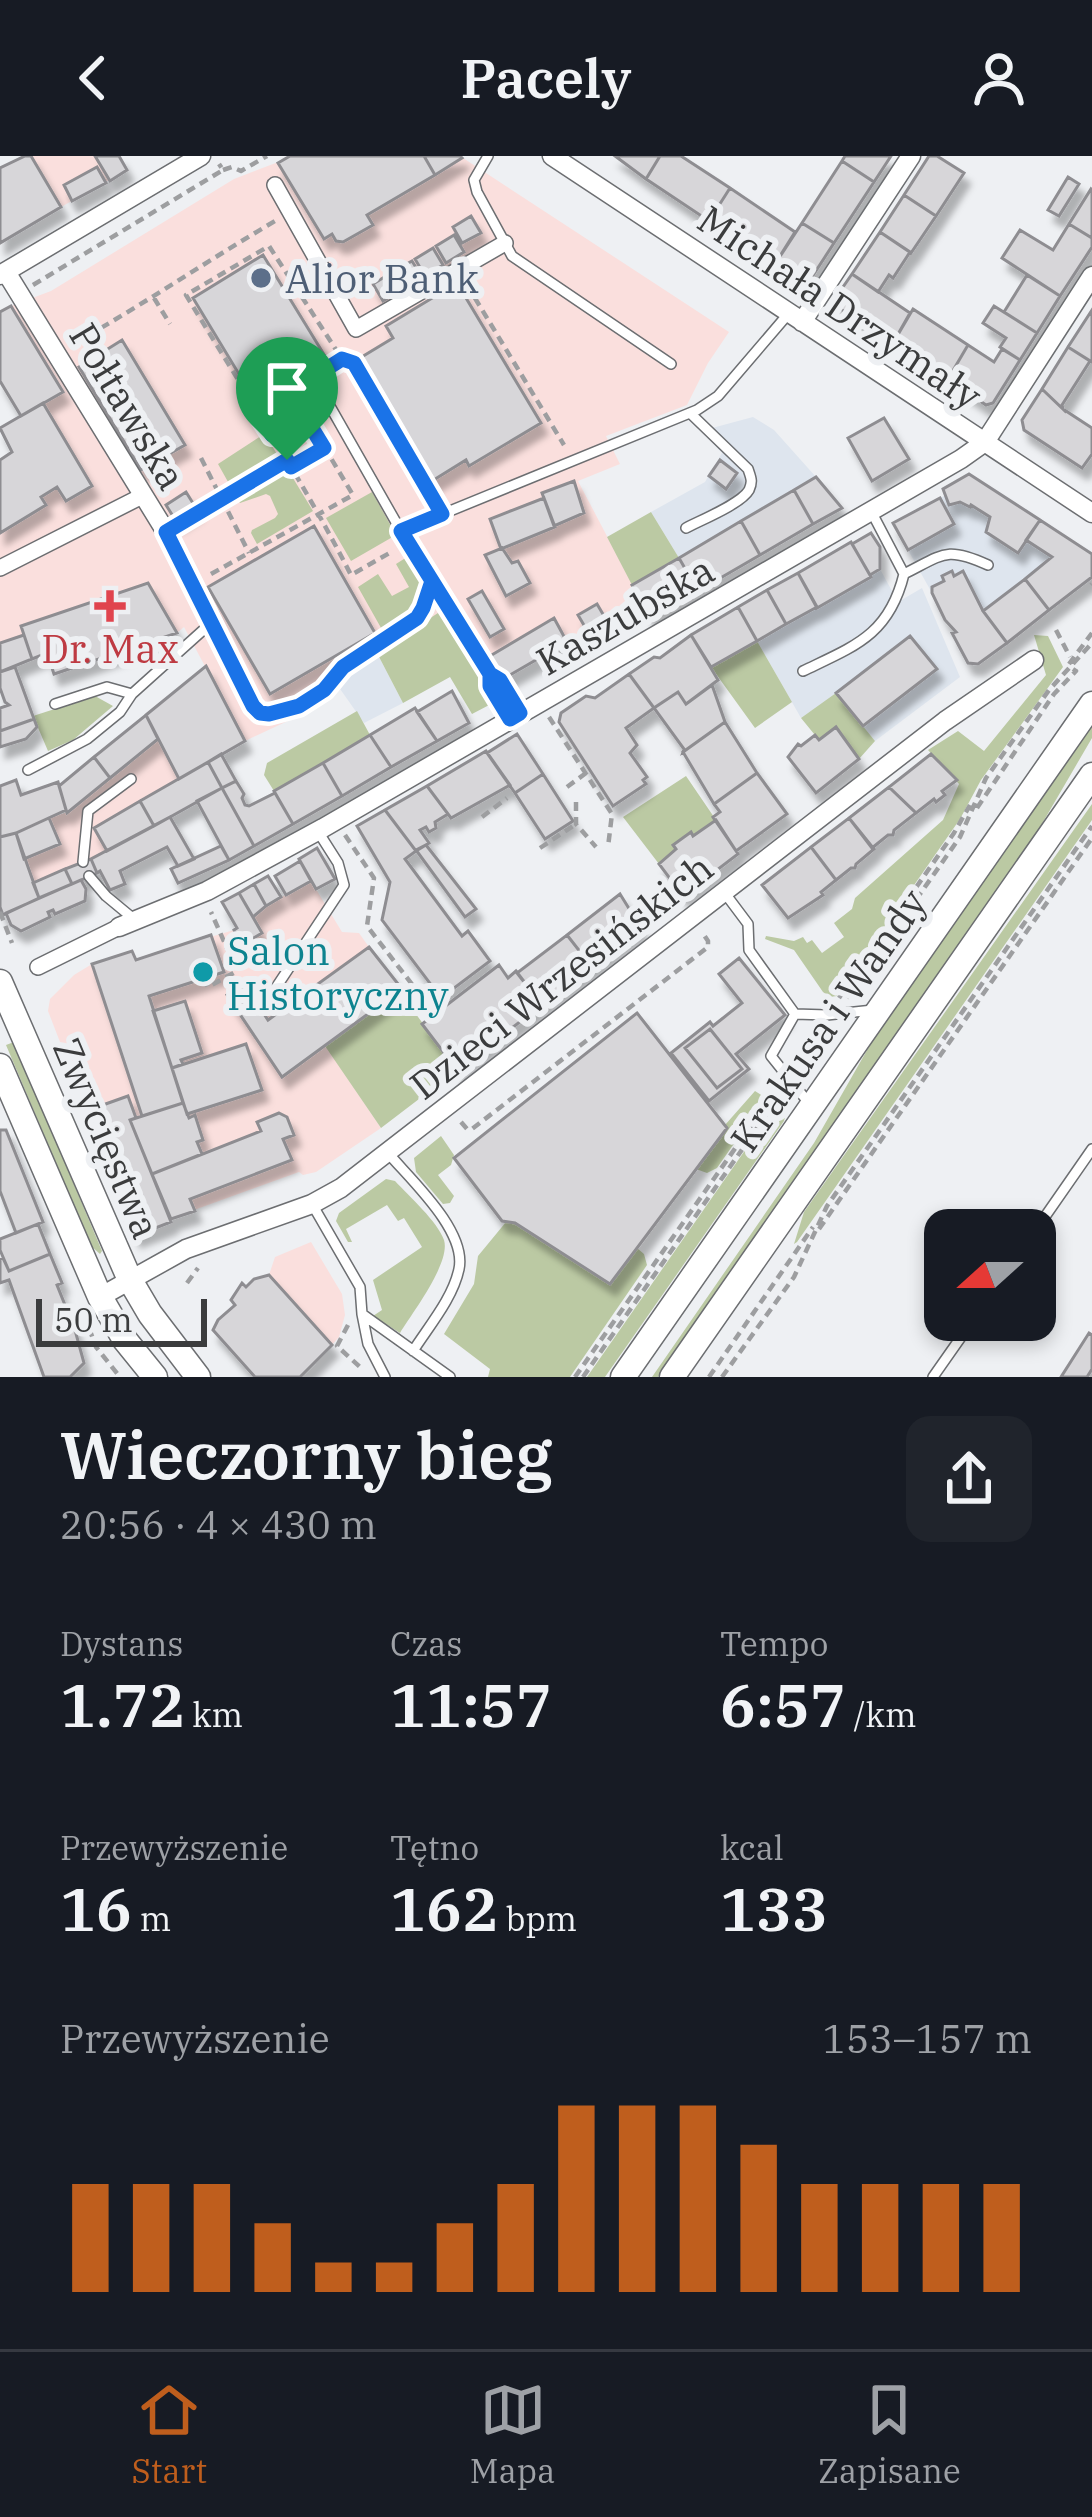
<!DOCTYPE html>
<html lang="pl">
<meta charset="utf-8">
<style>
body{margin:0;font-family:"IBM Plex Serif",serif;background:#20242c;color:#f1f3f6;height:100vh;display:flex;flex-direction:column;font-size:45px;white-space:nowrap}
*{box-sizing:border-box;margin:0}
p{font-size:39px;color:#9ea1a6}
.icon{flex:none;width:66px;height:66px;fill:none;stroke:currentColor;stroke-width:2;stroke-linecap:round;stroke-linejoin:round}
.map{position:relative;height:1221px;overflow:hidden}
.sheet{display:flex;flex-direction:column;background:#171b24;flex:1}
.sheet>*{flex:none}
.needle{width:78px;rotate:249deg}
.tools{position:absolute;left:924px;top:1053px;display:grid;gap:24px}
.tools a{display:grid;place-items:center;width:132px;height:132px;border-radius:24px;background:#171b24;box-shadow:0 6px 18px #0003;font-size:60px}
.scale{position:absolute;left:36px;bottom:30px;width:171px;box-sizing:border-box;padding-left:12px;border:6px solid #3b3c3d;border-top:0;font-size:33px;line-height:42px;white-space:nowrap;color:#3b3c3d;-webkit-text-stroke:9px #eef0f3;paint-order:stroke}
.pin{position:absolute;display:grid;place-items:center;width:102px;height:102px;color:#fff;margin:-123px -51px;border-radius:50% 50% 50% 0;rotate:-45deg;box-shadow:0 0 12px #0007}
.pin .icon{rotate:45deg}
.round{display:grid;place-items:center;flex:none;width:126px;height:126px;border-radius:24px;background:#20242c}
.head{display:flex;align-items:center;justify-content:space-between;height:204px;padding:0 60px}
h1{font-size:66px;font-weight:600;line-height:90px}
.stats{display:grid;grid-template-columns:repeat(3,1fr);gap:18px;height:204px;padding:12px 60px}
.stats div{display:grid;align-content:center}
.stats b{font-size:60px;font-weight:600}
.stats small{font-size:33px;font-weight:400}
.stats p{font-size:33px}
.chart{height:336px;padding:24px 60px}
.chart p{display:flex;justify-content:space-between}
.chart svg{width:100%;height:216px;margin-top:12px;stroke:#bf5e1d;stroke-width:6}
header{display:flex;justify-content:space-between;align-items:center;height:156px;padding:0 60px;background:#171b24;font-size:54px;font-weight:600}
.dock{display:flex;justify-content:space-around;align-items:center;height:168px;border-top:3px solid #363941;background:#171b24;font-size:33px;color:#9ea1a6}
.dock a{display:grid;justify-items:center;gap:6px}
.dock .on{color:#bf5e1d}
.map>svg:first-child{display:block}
.commercial{fill:#fadfdd}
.built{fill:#dee5ee}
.green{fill:#bbc9a3}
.building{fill:#d7d6d9;stroke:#8e8d91;stroke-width:3;filter:url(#shadow)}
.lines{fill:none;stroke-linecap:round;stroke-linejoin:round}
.service-casing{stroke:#6c6e71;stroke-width:12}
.pedestrian-casing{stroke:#6c6e71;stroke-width:18}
.minor-casing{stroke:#6c6e71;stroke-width:21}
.tertiary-casing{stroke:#6c6e71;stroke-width:27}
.path{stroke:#9d9ea0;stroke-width:4.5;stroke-dasharray:9 6;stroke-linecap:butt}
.service{stroke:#fff;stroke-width:9}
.pedestrian{stroke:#fff;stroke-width:15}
.minor{stroke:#fff;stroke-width:18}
.tertiary{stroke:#fff;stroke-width:24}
.route-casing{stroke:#fff;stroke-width:24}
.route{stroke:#1a73e8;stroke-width:15}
.service-dot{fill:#5c6f8a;stroke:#eef0f3;stroke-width:4.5}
.health-dot{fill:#e0444e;stroke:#eef0f3;stroke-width:4.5}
.culture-dot{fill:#0f9aa8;stroke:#eef0f3;stroke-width:4.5}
.labels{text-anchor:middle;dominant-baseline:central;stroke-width:12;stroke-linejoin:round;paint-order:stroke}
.service-label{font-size:39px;fill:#4e5e75;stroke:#eef0f3;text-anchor:start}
.street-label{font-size:39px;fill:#3b3c3d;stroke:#eef0f3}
.health-label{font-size:39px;fill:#be3a42;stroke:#eef0f3}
.culture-label{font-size:39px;fill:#0d838f;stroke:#eef0f3;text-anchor:start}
</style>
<header><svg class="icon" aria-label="back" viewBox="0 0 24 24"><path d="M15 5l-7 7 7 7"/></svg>Pacely<svg class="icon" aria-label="person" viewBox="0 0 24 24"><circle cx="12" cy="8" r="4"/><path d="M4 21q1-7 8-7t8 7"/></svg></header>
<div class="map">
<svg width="1092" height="1221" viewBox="0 0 1092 1221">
<defs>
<filter id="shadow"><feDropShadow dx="6" dy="11" stdDeviation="3" flood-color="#0004"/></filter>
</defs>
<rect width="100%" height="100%" fill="#eef0f3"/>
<!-- commercial -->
<path class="commercial" d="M31,0H119L127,14L61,51Z
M294,0H460L729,176L708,207L687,249L606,280L620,308L578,325L640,443L607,465L503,523L455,447L377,497L338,530L292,563L245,585L184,471L177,477L160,447L22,470L24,479L0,487V377L46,350L41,341L57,331L66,345L92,330L43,247L62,235L11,150L51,135L234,23Z
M158,583L179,623L95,672L107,695L33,727L24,703L59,688L49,662L68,656Z
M311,725L342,776L359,777L369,791L268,864L262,855L227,840L282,920L325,889L381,972L316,1016L303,1019L299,1016L172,1062L171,1066L135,1080L48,855L50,843L74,819L92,808L132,795L136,803L234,774L242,788L262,777L253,761L258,758L256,755Z
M311,1086L342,1138L345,1159L339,1181L332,1189L269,1119L275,1101Z"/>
<!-- built -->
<path class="built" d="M753,261L774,274L816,321L679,402L651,356L705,326L722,297L701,275Z
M946,339L969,351L971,349L990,361L986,369V376L1026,384L1052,401L983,455L963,415L954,420L951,415L942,420L944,425L932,431V437L908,394L954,368L940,342Z
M880,413L898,446L922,432L960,521L875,585L836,538L801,562L757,485L870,422V419Z
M377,497L403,547L364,567L338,530Z"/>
<!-- green -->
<path class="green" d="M264,278L281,304L232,333L218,308Z
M285,309L313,355L257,388L251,377L252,374L275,362L278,358L270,340L266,338L240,347L235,340Z
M372,336L396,379L351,405L326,362Z
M651,356L679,402L632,429L607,381Z
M407,401C411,407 417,412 419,418C428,441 402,467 385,479L358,431L378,418L392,440L409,431L396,408Z
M438,457L444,458L450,463L483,519L493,547L472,558L450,521L403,547L377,497Z
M1034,479L1048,480L1063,511L981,624L960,663L837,840L830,841L823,836L794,794L765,783L766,780L794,785L803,781L807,787L812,784L822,797L844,781L834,767L852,753L855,742L943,664L959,628L928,594L958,575L984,595L1046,519Z
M757,485L792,546L755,572L711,511Z
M836,537L875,585L859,603L836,571L819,584L801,562Z
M95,540L113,550L73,584L48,595L33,560Z
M357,555L370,579L274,635L264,619L267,607Z
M1092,570V582L1029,690L658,1221H652L814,987L878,875Z
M686,620L716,664L693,680L690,676L674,688L676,693L659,708L623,661Z
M1092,648V664L797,1086L794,1088L804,1056Z
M399,835L457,914L381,972L325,890Z
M14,886L102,1095L100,1098L91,1090L6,889Z
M755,935L766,942L717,1012L707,1017L696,1013L727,972L725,969Z
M785,937L788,950L784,965L605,1221H587Z
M441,980L454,999L451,1009L438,1019L454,1040L450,1047L443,1048L416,1016L414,1002Z
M386,1023L395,1025C409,1040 438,1066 444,1084C451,1107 412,1157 400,1177L373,1160L382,1154L373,1124L422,1091L404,1062L398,1065L387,1049L346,1073L352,1086H348L336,1065L339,1057Z
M506,1066L515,1067L610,1128L637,1092L644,1098L647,1109L570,1221H488L490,1213L444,1178L474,1128L478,1100Z"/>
<!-- building -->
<path class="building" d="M25,0H31L61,51L0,87V12Z
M95,0H119L127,14L110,25Z
M290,0H424L435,19L367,59L373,69L343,86L336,85L332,78L324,83L278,7Z
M424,0H460L462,2L435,19Z
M615,0H660L646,23Z
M660,0H681L730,32L709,65L646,23Z
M845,0H891L874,26L842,5Z
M929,0H937L964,17L936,60L904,39Z
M842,5L874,26L834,87L802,67Z
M97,11L106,27L72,45L64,29Z
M1068,21L1079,28L1059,60L1048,54Z
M730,32L795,76L775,108L709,65Z
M1091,33L1092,34V82L1069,68Z
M904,39L936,60L911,97L880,76Z
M471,60L481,77L462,87L453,71Z
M802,67L834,87L810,124L801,126L775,108Z
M1069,68L1092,82V91L1060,140L1002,102L1020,74L1053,94Z
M880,76L910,96L893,122L889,119L878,136L852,118Z
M454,79L464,96L446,107L436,90Z
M433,92L443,109L425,120L415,103Z
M263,99L328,205L257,248L193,142Z
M412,105L422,121L403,132L394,115Z
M391,117L401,134L383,145L373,128Z
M852,118L910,157L893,187L836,150L834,144Z
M1027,119L1060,140L1037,177L1004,156Z
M457,127L541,267L469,310L466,304L432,325L360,202L393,182L386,170Z
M11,150L63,236L21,260L0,225V156Z
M994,150L1037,177L1020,204L1000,191L1006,182L983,167Z
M913,153L968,189L948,223L893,187Z
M1092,154V206L1068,191Z
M122,184L185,289L141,314L79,211Z
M968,189L994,206L1002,193L1020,204L993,247L986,249L948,223Z
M1068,191L1090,205L1062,249L1063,253L1042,233Z
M1042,233L1063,253L1092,272V298L1082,312L1024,274L1022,264Z
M43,247L92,330L66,345L57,331L41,341L46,349L0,377V304L12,296L0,272Z
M884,262L909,303L872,325L848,282Z
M720,304L737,317L726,333L709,320Z
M969,318L1040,364L1018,397L986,376L990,361L971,349L970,351L960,346L949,349L943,333Z
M816,321L842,352L813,368L794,334Z
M574,325L584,357L554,370L542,337Z
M794,334L813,368L760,399L741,365Z
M186,336L196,352L176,365L166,349Z
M544,342L555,371L501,393L490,363Z
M940,342L954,368L908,394L893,367Z
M1040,364L1092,398V421L1049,454L1025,423L1052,401L1026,384Z
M741,365L760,399L698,435L679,402Z
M314,370L375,477L270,538L208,431Z
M871,377L880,391V413L870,419L852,388Z
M851,386L871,421L817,452L798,417Z
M502,392L512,407L518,405L530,427L506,440L485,399Z
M679,402L698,435L651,462L632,429Z
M952,415L954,420L963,415L983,455L1007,487L978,508L968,507L952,477L956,476L945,464L932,437V431L944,425L942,420Z
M798,417L817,451L786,468L767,434Z
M1025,423L1049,454L1007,487L983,455Z
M148,427L177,477L54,518L47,497L32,503L21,470Z
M767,434L786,468L757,485L738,451Z
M482,435L504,473L490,481L468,443Z
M597,448L607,465L588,476L578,459Z
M738,451L757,485L711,511L691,479Z
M554,462L567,486L503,523L490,500Z
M24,479L32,503L0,516V487Z
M691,479L718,524L686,548L678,536L654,552L629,518L654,501L660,502Z
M910,480L937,513L863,570L836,537Z
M206,510L245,585L179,623L146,559Z
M15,511L34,563L0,575V552L9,549L5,546L0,532V516Z
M629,518L654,552L626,572L637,589L630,597L647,621L643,624L646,628L613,650L559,566L561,557L586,540L595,542Z
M712,529L725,566L683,596L684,593L654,552L678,536L686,548Z
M452,535L469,567L437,585L417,556Z
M415,552L437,585L391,611L370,579Z
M146,559L158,583L110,622L94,601Z
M34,563L37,571L26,583L0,591V575Z
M725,566L757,617L714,648L683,596Z
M836,571L859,603L816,637L788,601L798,588L801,590L815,579L819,584Z
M517,578L543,618L515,637L487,597Z
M370,579L391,611L342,640L323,607Z
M486,595L510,629L451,662L427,630Z
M221,598L236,625L222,632L208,606Z
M931,598L957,624L942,635L945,639L936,646L934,643L916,657L889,631Z
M94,601L110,622L67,657L59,630Z
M208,606L222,632L154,670L140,645Z
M323,607L342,640L293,668L274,635Z
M757,617L787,658L736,695L713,661L720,656L714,648Z
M543,618L573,665L545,683L515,637Z
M16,624L21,639L58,626L66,654L16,677L0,681V630Z
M236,625L244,638L242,642L245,649L249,650L275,637L293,668L254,690L222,632Z
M427,630L448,658L435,666L436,672L429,676L426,671L420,674L429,687L416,695L385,654Z
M889,631L916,657L894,674L893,679H888L872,692L849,662Z
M222,632L254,690L229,704L197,645Z
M140,645L154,670L107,695L94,672Z
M385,654L416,695L405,703L462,780L468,775L490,805L441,842L382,764L390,726L357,670Z
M170,661L194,703L178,710L167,691L120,715L125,728L110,734L100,715L97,717L91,703Z
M49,662L60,688L24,703L16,677Z
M849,662L874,693L856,708L855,712H851L836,724L811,691Z
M716,664L738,698L683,740L659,708L676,693L673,689L691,676L693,680Z
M16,677L39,742L3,759L0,751V681Z
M426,689L476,753L465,761L416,694Z
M221,690L229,704L178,727L171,713Z
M811,691L836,724L821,736L823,739L788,762L762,729Z
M317,692L335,723L316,733L299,703Z
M91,703L97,717L72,728L65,713Z
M300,705L311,725L286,739L275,720Z
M65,713L72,728L39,742L33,727Z
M268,720L281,741L266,750L254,728Z
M81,724L86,733L85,745L55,758L53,754L48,756L50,761L21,775L11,769L6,757Z
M254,728L266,750L253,761L239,737Z
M239,737L262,777L242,789L234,774L237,772L222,746Z
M620,738L641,772L592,811L567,779Z
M211,779L224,816L149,840L183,947L142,960L92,808L132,795L136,804Z
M567,779L592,811L542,849L517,817Z
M369,791L402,833L282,921L227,839L251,822L270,848L262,855L268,864Z
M739,802L785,859L736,898L749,913L709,945L671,897L710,866L713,870L742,847L719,818Z
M499,809L508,822L516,815L542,849L457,914L422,868Z
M185,845L202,897L181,904L183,908L172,912L153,855Z
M637,857L727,972L610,1128L515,1067L502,1065L454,1002Z
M710,873L742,913L717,932L685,892Z
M246,888L262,934L187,958L172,912Z
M128,940L136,962L130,964L171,1066L135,1080L86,955Z
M183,947L189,962L195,959L203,984L197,986L202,998L152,1018L130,964Z
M279,957L287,961L294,979L283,983L292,1004L190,1043L195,1055L171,1063L152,1018L261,975L257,966Z
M0,974H6L43,1066L16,1077L0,1035Z
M38,1068L50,1098L9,1115L0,1094V1083Z
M50,1098L62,1127L57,1129L75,1174L84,1207L70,1221H44L9,1124L0,1127V1103L3,1102L9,1115Z
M269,1119L332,1189L300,1221H255L213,1174L218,1164L235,1149L231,1144L242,1127L246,1131L254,1123Z
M1089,1177L1092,1179V1213L1087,1221H1061Z"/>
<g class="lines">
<!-- service casing -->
<g class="service-casing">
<path id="service" d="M488,0L474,24L477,36L512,100L671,208
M327,245L401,375L697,254L718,240L789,157
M686,372C701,364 741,348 749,334C753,325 751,322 748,313L690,257
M904,418C944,398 946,390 988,409
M803,515C855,490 889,479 904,418L871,355
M55,548L107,531L132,538
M253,550L259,557L269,558L299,550L324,534L343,511L417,462L423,452L432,425L401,375
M28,614L87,583L120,556L132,538L211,467
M83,706L88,655L131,623
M89,720L106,740L135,764
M724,736L748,768L749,794L795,858L827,859L873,854
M275,833L344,729L338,707L317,674
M795,858L771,900L808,946
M388,997C411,1024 467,1075 459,1113C453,1142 429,1170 413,1195
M312,1048L360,1131L362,1158L368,1188L385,1221
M1035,1075L1092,993
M362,1158L450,1221
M933,1221L973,1164"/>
</g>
<!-- pedestrian casing -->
<g class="pedestrian-casing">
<path id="pedestrian" d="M275,29L356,173L505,87
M0,412L144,339
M38,811L119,771"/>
</g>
<!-- minor casing -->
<g class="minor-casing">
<path id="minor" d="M552,0L1092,357
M6,116L166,376L253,550
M0,119L201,0
M802,166L911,0
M119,771L207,735L323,672L961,303L985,286L1092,120
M100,1141L186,1093L312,1048L341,1032L945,565L1034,504"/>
</g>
<!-- tertiary casing -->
<g class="tertiary-casing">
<path id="tertiary" d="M0,826L130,1124L150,1158L198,1221
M0,910L100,1141L125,1184L155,1221
M623,1221L1092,548
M672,1221L1092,619"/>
</g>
<!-- path -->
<path class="path" d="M223,14L232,11L241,15L267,0
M33,129L223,14L219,8
M467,129L564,289
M154,142L170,168
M75,187C144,148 207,105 275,65
M342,203L354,207L435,347
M258,257L342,203L269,90L186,139C242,231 302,323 351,419L393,395
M201,302L249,397
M291,311L322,293
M181,367L285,305
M211,418L353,339L305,259L272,279
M1091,429L1092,428
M442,441L490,519V529L499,545
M1056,474L1070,501
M1069,508L1092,477
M490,519L499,523L510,540
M549,561L612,658L608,691
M567,631L586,617
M576,646V668L596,691
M977,652L1054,538L1076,515L1073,513
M482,661L507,642
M345,679L374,722L367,770L435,858
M540,692L576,668
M0,756L12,787
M204,822L208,831L237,815L211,756
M839,842L954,677L970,649
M847,842L960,681L986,622L1049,534L1092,487
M794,907L818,872
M799,911L824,876
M461,966L467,973H472L708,791V785L702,776
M819,1073L1092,682
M187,1127L198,1112
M348,1169L337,1190L360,1211
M89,1172L96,1191L120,1221
M575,1221L776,934
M583,1221L783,935
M709,1221L813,1071
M722,1221L794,1121L827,1050L1092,670"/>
<!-- service -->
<use href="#service" class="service"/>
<!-- pedestrian -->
<use href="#pedestrian" class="pedestrian"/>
<!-- minor -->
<use href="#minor" class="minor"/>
<!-- tertiary -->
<use href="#tertiary" class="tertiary"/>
</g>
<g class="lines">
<!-- route casing -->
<g class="route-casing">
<path id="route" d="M287,304L166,376L253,550L260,557L269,558L299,550L324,534L343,511L417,462L423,452L432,425L490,518V530L510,563L520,557L500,524L490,518L401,375L442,358L354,207L342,203L258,257L272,279L304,259L324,292L291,311L287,304"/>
</g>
<!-- route -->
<use href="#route" class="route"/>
</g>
<!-- markers -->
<circle class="service-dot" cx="261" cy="122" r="12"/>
<path class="health-dot" d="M104 432h12v12h12v12h-12v12h-12v-12h-12v-12h12z"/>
<circle class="culture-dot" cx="203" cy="816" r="12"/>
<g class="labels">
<!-- service labels -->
<g class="service-label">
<text x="285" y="122">Alior Bank</text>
</g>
<!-- street labels -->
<g class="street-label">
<text transform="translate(840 151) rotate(34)">Michała Drzymały</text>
<text transform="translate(128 250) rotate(59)">Połtawska</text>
<text transform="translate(625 459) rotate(-30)">Kaszubska</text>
<text transform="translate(561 820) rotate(-38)">Dzieci Wrzesińskich</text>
<text transform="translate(828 864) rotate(-55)">Krakusa i Wandy</text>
<text transform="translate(107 982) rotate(67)">Zwycięstwa</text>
</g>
<!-- health labels -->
<g class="health-label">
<text x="110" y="492">Dr. Max</text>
</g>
<!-- culture labels -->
<g class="culture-label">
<text x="227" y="794">Salon<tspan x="227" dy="45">Historyczny</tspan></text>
</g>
</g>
</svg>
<div class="tools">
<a><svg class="needle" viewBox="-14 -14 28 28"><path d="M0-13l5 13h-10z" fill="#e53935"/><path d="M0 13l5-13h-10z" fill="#9ea1a6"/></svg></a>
</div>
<div class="scale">50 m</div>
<div class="pin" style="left:287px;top:304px;background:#1e9e55"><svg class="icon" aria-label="arrive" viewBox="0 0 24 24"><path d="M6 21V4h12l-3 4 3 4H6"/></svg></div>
</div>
<section class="sheet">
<div class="head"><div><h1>Wieczorny bieg</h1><p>20:56 · 4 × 430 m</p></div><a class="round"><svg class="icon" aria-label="share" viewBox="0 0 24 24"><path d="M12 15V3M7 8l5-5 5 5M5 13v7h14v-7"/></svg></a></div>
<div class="stats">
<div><p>Dystans</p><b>1.72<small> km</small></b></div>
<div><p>Czas</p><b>11:57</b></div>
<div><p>Tempo</p><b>6:57<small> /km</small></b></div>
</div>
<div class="stats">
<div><p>Przewyższenie</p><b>16<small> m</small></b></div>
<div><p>Tętno</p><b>162<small> bpm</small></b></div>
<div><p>kcal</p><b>133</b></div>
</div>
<div class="chart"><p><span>Przewyższenie</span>153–157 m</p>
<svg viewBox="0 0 160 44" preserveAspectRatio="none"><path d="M5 44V22M15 44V22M25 44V22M35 44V30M45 44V38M55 44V38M65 44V30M75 44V22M85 44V6M95 44V6M105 44V6M115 44V14M125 44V22M135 44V22M145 44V22M155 44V22"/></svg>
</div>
</section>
<nav class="dock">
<a class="on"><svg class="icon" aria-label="home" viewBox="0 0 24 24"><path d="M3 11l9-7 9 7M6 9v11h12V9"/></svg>Start</a>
<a><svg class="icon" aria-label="map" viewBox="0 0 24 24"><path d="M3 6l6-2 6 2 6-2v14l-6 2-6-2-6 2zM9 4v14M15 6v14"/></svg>Mapa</a>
<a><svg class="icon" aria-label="saved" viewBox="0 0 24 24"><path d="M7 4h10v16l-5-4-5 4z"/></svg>Zapisane</a>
</nav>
